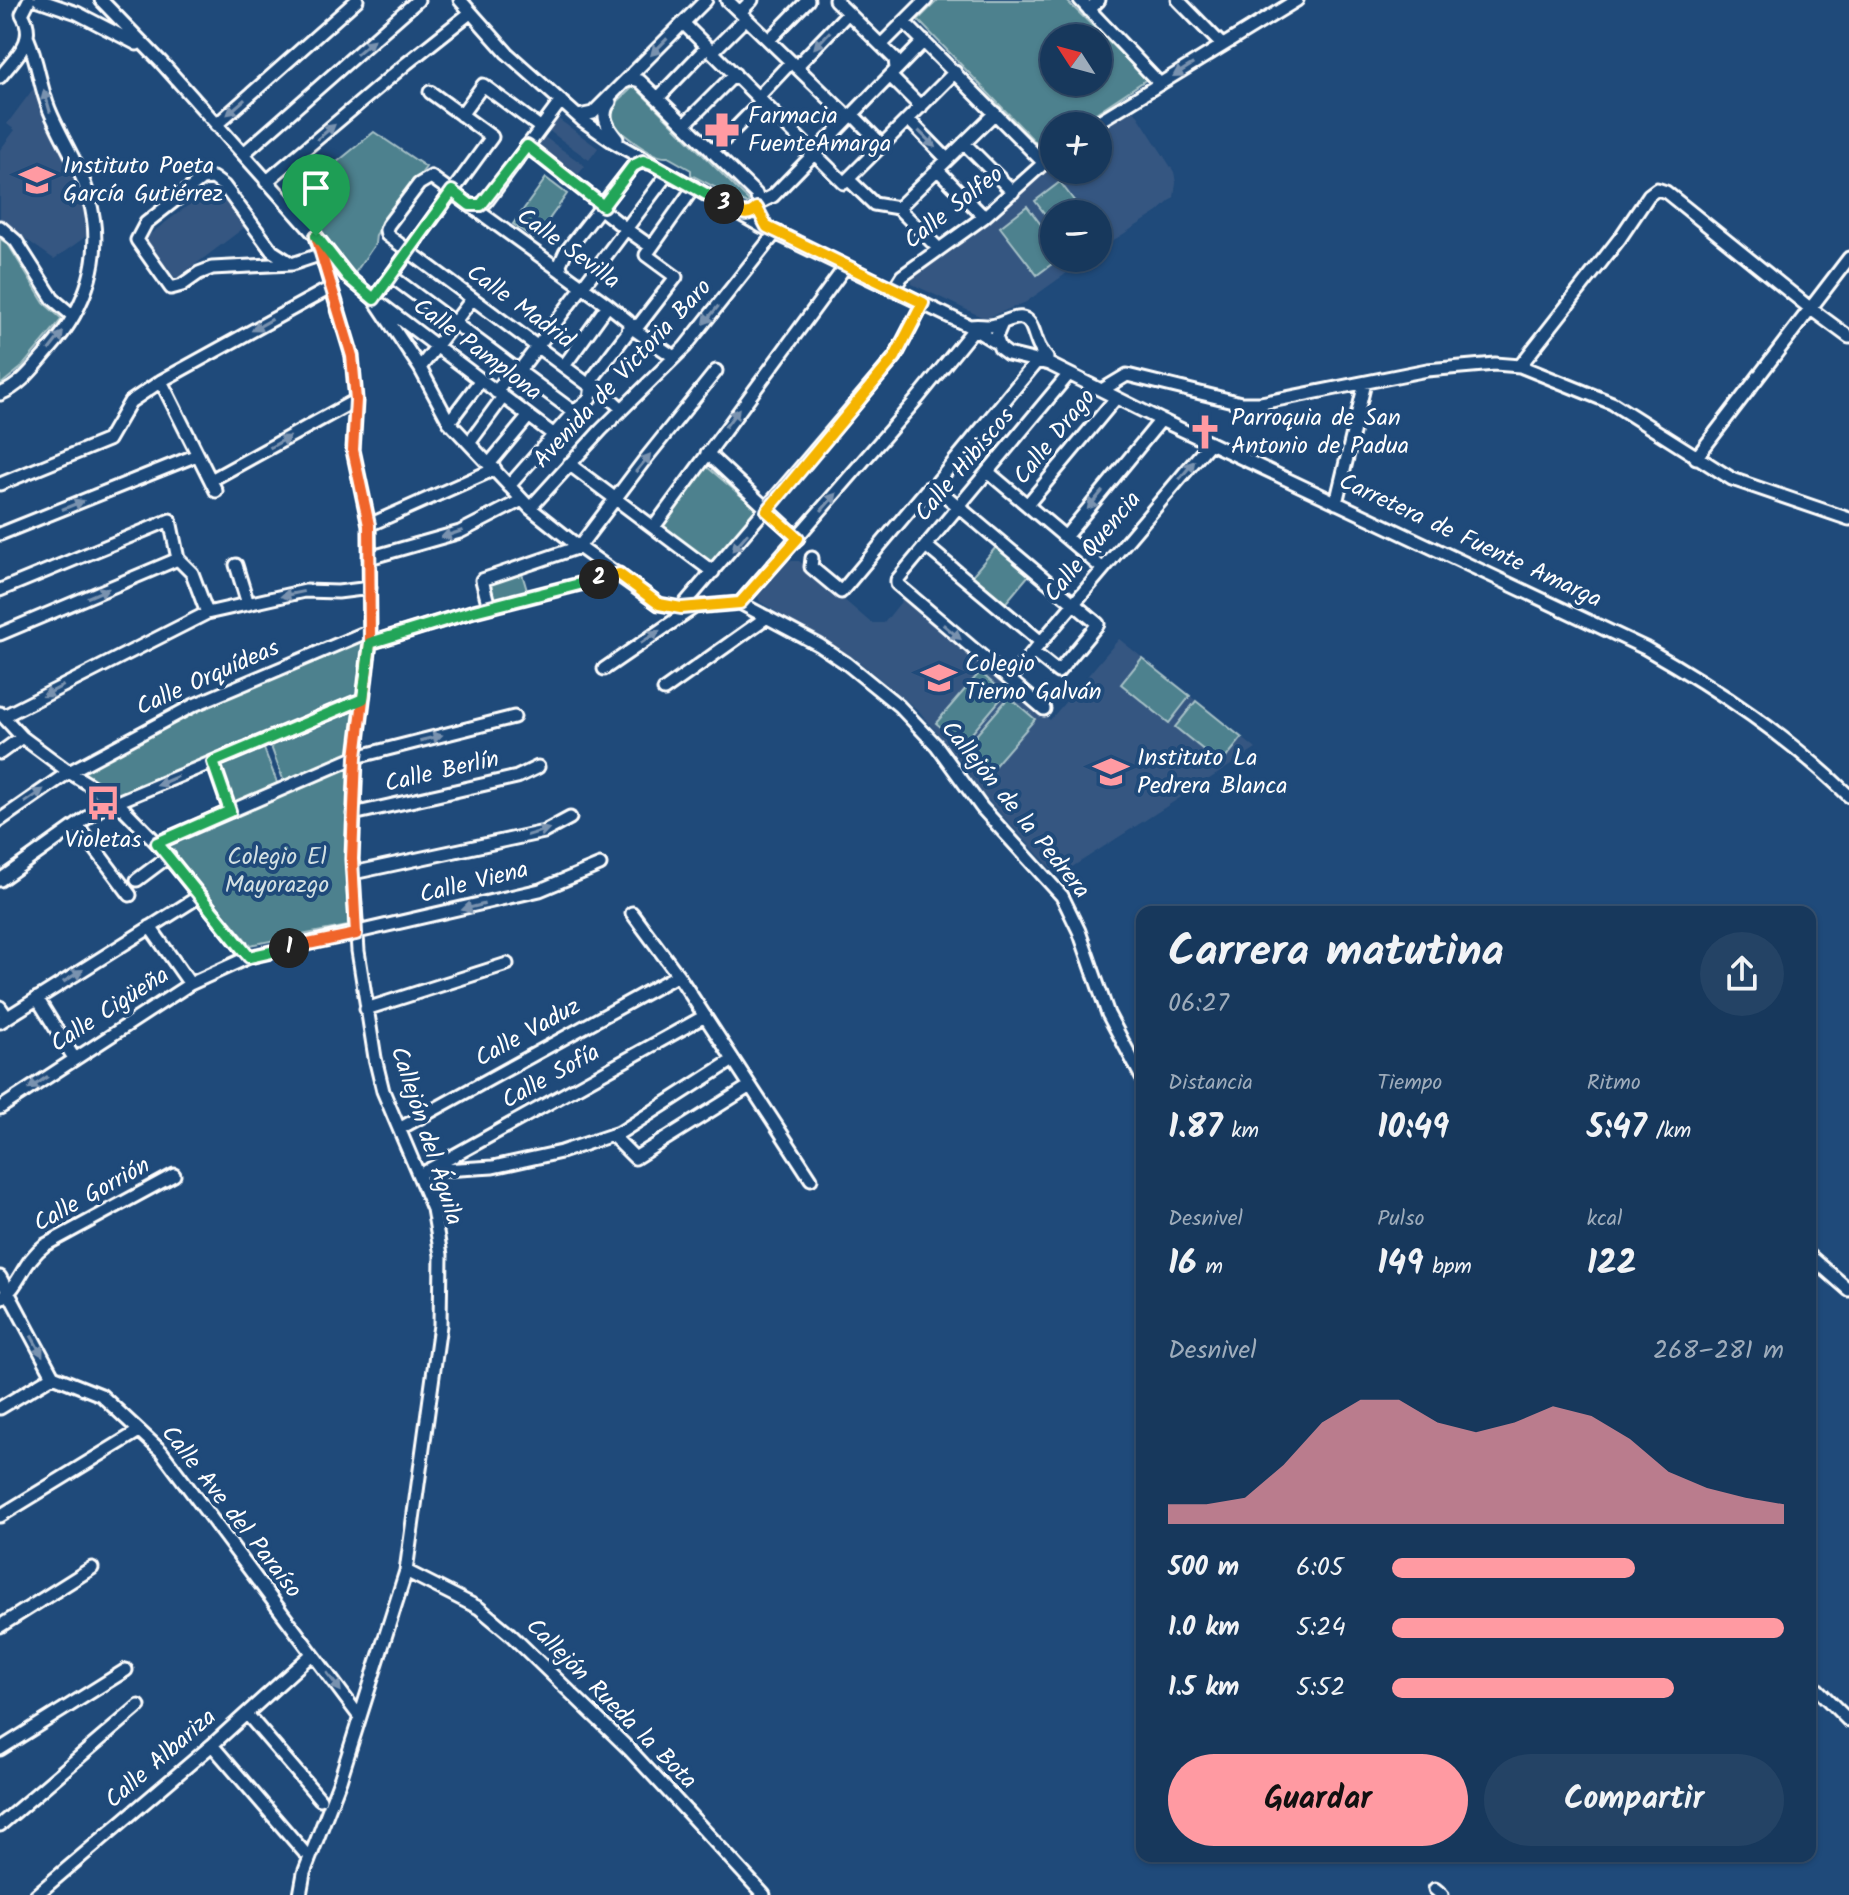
<!DOCTYPE html>
<html lang="es">
<meta charset="utf-8">
<style>
body{margin:0;font-family:Kalam,sans-serif;background:#244365;color:#f1f3f6;height:100vh;display:flex;flex-direction:column;font-size:30px;white-space:nowrap}
*{box-sizing:border-box;margin:0}
p{font-size:26px;color:#9eacbb}
.icon{flex:none;width:44px;height:44px;fill:none;stroke:currentColor;stroke-width:2;stroke-linecap:round;stroke-linejoin:round}
.map{position:relative;flex:1;overflow:hidden}
.sheet{position:absolute;left:1136px;top:906px;width:680px;height:956px;display:flex;flex-direction:column;background:#17385c;border-radius:16px;box-shadow:0 2px 6px #0004,0 0 0 2px #365272}
.sheet>*{flex:none}
.needle{width:52px;rotate:306deg}
.controls{position:absolute;left:1040px;top:24px;display:grid;gap:16px}
.controls a{display:grid;place-items:center;width:72px;height:72px;border-radius:50%;background:#17385c;box-shadow:0 2px 6px #0004,0 0 0 2px #365272;font-size:40px}
.pin{position:absolute;display:grid;place-items:center;width:68px;height:68px;color:#fff;margin:-82px -34px;border-radius:50% 50% 50% 0;rotate:-45deg;box-shadow:0 0 8px #0007}
.pin .icon{rotate:45deg}
.km{position:absolute;width:40px;height:40px;margin:-20px;border-radius:50%;background:#222;color:#fff;font-size:22px;line-height:40px;text-align:center}
.round{display:grid;place-items:center;flex:none;width:84px;height:84px;border-radius:42px;background:#244365}
.headline{display:flex;align-items:center;justify-content:space-between;height:136px;padding:0 32px}
h1{font-size:44px;font-weight:700;line-height:60px}
.metrics{display:grid;grid-template-columns:repeat(3,1fr);gap:12px;height:136px;padding:8px 32px}
.metrics div{display:grid;align-content:center}
.metrics b{font-size:34px;font-weight:700}
.metrics small{font-size:22px;font-weight:400}
.metrics p{font-size:22px}
.chart{height:224px;padding:16px 32px}
.chart p{display:flex;justify-content:space-between}
.chart svg{width:100%;height:144px;margin-top:8px;fill:#ff9aa2;opacity:.7}
.button{display:flex;gap:16px;margin-top:auto;padding:16px 32px}
.button a{flex:1;height:92px;border-radius:48px;background:#ff9aa2;color:#111;font-size:32px;font-weight:700;line-height:92px;text-align:center}
.button a+a{background:#244365;color:#f1f3f6}
ul{padding:0 32px;list-style:none;font-size:26px}
li{display:grid;grid-template-columns:128px 96px 1fr;align-items:center;height:60px}
li i{height:20px;border-radius:10px;background:#ff9aa2}
.map>svg:first-child{display:block}
.built{fill:#365781}
.green{fill:#4e818e;stroke:#a6c0c6;stroke-width:2;fill-rule:evenodd}
.lines{fill:none;stroke-linecap:round;stroke-linejoin:round}
.minor-casing{stroke:#fff;stroke-width:17}
.minor{stroke:#1f4a7a;stroke-width:11}
.oneway{fill:#7992af}
.split-1-casing{stroke:#fff;stroke-width:16}
.split-2-casing{stroke:#fff;stroke-width:16}
.split-3-casing{stroke:#fff;stroke-width:16}
.split-4-casing{stroke:#fff;stroke-width:16}
.split-1{stroke:#f0652b;stroke-width:10}
.split-2{stroke:#22a559;stroke-width:10}
.split-3{stroke:#f5b400;stroke-width:10}
.split-4{stroke:#22a559;stroke-width:10}
.labels{text-anchor:middle;dominant-baseline:central;stroke-width:8;stroke-linejoin:round;paint-order:stroke}
.poi-label{font-size:24px;fill:#fff;stroke:#1f4a7a;text-anchor:start}
.street-label{font-size:24px;fill:#fff;stroke:#1f4a7a}
.park-label{font-size:24px;fill:#d3e0e3;stroke:#1f4a7a}
</style>
<div class="map">
<svg width="1849" height="1895" viewBox="0 0 1849 1895">
<rect width="100%" height="100%" fill="#1f4a7a"/>
<filter id="ink" filterUnits="userSpaceOnUse"><feTurbulence type="fractalNoise" baseFrequency=".0125" numOctaves="2"/><feDisplacementMap in="SourceGraphic" scale="16" xChannelSelector="R" yChannelSelector="G"/><feConvolveMatrix kernelMatrix="1 2 1 2 8 2 1 2 1" color-interpolation-filters="sRGB"/></filter>
<g filter="url(#ink)">
<!-- built -->
<path class="built" d="M33,89L38,94L52,129L67,157L91,233L54,259L0,221V150L15,130L7,124Z
M1133,108L1174,172L1176,183L1174,197L1158,212L1098,250V214H1054V258H1088L1026,302L989,317H982L912,284V277L1008,202L1054,160V170H1098V130Z
M557,118L598,148L589,160L548,130Z
M543,136L585,166L576,177L535,146Z
M214,186L245,227L176,279L145,238Z
M785,561H799L871,623H884L904,598L1050,720L1119,639L1256,749L1058,876L983,795L961,762L919,711L857,660L760,602L757,594Z"/>
<!-- green -->
<path class="green" d="M938,0H1066L1147,79L1076,126H1054V142L1045,152L918,20ZM1054,38H1098V82H1054Z
M634,86L749,201L747,204L691,175V170L668,157C653,159 622,134 611,122L612,107Z
M374,132L426,167L376,235L375,244L355,273L288,202Z
M546,178L567,194L535,239L513,224Z
M1060,182L1084,214H1054V226L1035,201Z
M1027,206L1054,242V258H1060L1037,275L1000,227Z
M0,239L8,244L44,303L62,319L21,368L0,385Z
M706,466L759,511L714,564L662,526Z
M1001,541L1034,569L998,612L965,584Z
M520,567L529,597L489,607L482,580Z
M367,637L360,696L117,797L78,769L218,699Z
M1142,658L1190,696L1169,723L1121,684Z
M980,672L1005,694L962,745L936,723Z
M1009,697L1035,719L991,770L965,748Z
M1196,701L1242,738L1221,764L1175,727Z
M359,704L351,753L284,782L269,741Z
M261,741L278,785L232,806L216,761Z
M350,766L348,926L250,945L166,845Z"/>
<g class="lines">
<!-- minor casing -->
<g class="minor-casing">
<path id="minor" d="M39,0L77,13L137,44
M101,0L161,62L316,236L348,277L374,299L420,368L449,422L530,508L579,547L659,604L681,608L740,603
M460,0L507,53L582,120L612,141L761,226L969,326L997,343
M727,0L843,112L842,124
M835,0L895,59L896,69
M1080,0L1160,84
M1178,0L1222,45
M1089,10L1099,0
M740,12L752,0
M904,22L1044,163
M683,23L844,183L955,72
M769,40L808,0
M881,45L926,0
M712,52L746,18
M796,67L848,13
M890,76L921,107
M0,77C16,56 38,40 22,14L29,0
M625,82L632,79L640,81L756,194L759,203C756,211 751,215 743,214
M430,92L492,137L374,299L554,435
M758,97L791,62
M658,98L707,47
M610,102C599,115 608,128 617,139
M852,114L882,145
M461,115L483,85L541,128
M579,116L593,113L706,0
M908,119L947,159
M685,124L735,74
M216,125L357,0
M1091,126L1297,0
M964,143L1013,192
M527,146L603,206
M712,152L762,101
M243,154L418,0
M937,169L984,217
M848,179L874,204L898,208L939,249
M266,182L407,63L470,13
M759,203L773,196L924,41
M470,205L477,206L486,202L561,101
M898,208L995,113
M0,227L16,241L53,299L73,316
M650,246L626,229L668,173
M292,264L272,251L224,186L213,178L202,179L146,223L137,240L171,288L182,285L199,273L212,268L292,264L322,254
M562,272L560,264L565,253L633,166L639,162L648,163
M391,276L574,412
M893,290L902,276L984,217L1054,154
M1002,323L996,337L1000,348L1008,354L1049,364L1161,420L1645,648C1719,690 1788,736 1849,796
M629,326L639,325L676,277L646,255L694,187
M970,326C977,325 982,326 989,326C1004,326 1024,305 1033,330C1037,341 1038,348 1047,358
M564,366L608,305
M1520,366L1620,238L1649,195L1657,189L1666,192L1811,309L1849,337
M420,368L472,299
M519,371L626,229L601,209
M161,381L216,491
M1102,390L1127,375L1241,403H1261L1427,370L1495,364L1520,366L1612,403L1732,479L1849,519
M496,392L514,367
M0,394C21,386 35,366 49,350C87,307 105,254 89,198C81,167 61,139 49,109C40,87 38,62 28,39
M622,409L610,398L593,388L387,235L386,230L388,225L419,184L431,177L608,305L628,321L629,326L674,357
M449,422L480,381
M470,442L503,397
M707,453L798,538
M1696,458L1849,258
M490,463L529,416
M569,464L713,572
M988,472L1103,569
M211,480L356,400
M0,484L108,440L130,402L161,381L330,288
M509,486L574,412L590,399L593,378L628,332L629,326
M934,486L1043,354
M1336,503L1365,383
M1027,505L1116,398
M530,508L601,430L685,347L776,232
M369,525L495,469
M654,527L845,267
M0,534L197,455
M1065,537L1161,420
M926,546L1041,642
M369,558L460,532L522,500
M812,558L811,567L841,592L928,488L934,486L1098,624L1058,672L1033,652
M236,565L248,604
M0,590L170,520L178,559L192,573L207,613
M740,603L819,645L846,663L899,706L937,746L982,808L1062,896L1079,931L1108,1014L1142,1078
M740,603L917,399L973,330
M489,607L482,580L579,547L643,462L716,371
M681,608L895,357L923,303
M0,634L178,559
M370,643L474,611L619,574
M604,669L693,608
M1009,677L1015,673L1210,443
M664,690L767,617
M1044,709L897,584V580L1069,374
M0,713L22,737L69,772L117,802L157,843L249,957
M4,716L207,613L305,591L338,592L370,588
M0,753L22,737
M213,762L230,811
M117,802L363,699
M353,814L517,777L538,767
M0,820L69,772L194,705L369,631
M78,826L130,895
M157,843L356,757L514,717
M353,873L544,832L570,818
M0,880L112,800
M137,880L169,856
M632,913L678,975L811,1179
M150,927L190,984
M37,998L74,1058
M0,1007L7,1017
M366,1009L507,964
M0,1022L200,896
M0,1108L190,984L249,957L540,890L600,865
M399,1129L678,975
M612,1135L635,1158L750,1086
M430,1169L705,1016
M426,1171L493,1167L561,1152L621,1132L733,1060
M1810,1256L1849,1290
M0,1277L53,1376L101,1395L161,1451L359,1716
M0,1299C20,1287 22,1262 45,1245L174,1175
M0,1408L53,1376
M0,1516L139,1431
M406,1571L479,1608L510,1634L630,1750L764,1895
M0,1626L92,1568
M1810,1682L1849,1721
M247,1714L320,1799
M212,1745L304,1852
M0,1749L126,1670
M0,1825L139,1706
M1435,1889L1442,1895
M36,1895L212,1745L312,1654
M300,1895L304,1873L340,1780L406,1571L440,1325L441,1255L433,1209L383,1091L375,1058L358,951L352,859L356,757L370,643L369,525L353,450L356,400L352,356L316,236"/>
</g>
<!-- minor -->
<use href="#minor" class="minor"/>
</g>
<!-- one-way arrows -->
<defs><path id="oneway-solid" d="M-6-.8H1V-3.2L6.5 0L1 3.2V.8H-6Z" transform="scale(2)"/></defs>
<g class="oneway">
<use href="#oneway-solid" transform="translate(822 40) rotate(133)"/>
<use href="#oneway-solid" transform="translate(365 47) rotate(-41)"/>
<use href="#oneway-solid" transform="translate(659 47) rotate(134)"/>
<use href="#oneway-solid" transform="translate(1183 70) rotate(148)"/>
<use href="#oneway-solid" transform="translate(47 101) rotate(-106)"/>
<use href="#oneway-solid" transform="translate(236 107) rotate(139)"/>
<use href="#oneway-solid" transform="translate(326 132) rotate(-40)"/>
<use href="#oneway-solid" transform="translate(927 139) rotate(45)"/>
<use href="#oneway-solid" transform="translate(711 315) rotate(129)"/>
<use href="#oneway-solid" transform="translate(262 325) rotate(151)"/>
<use href="#oneway-solid" transform="translate(56 341) rotate(-52)"/>
<use href="#oneway-solid" transform="translate(732 418) rotate(-53)"/>
<use href="#oneway-solid" transform="translate(280 442) rotate(-29)"/>
<use href="#oneway-solid" transform="translate(643 463) rotate(-51)"/>
<use href="#oneway-solid" transform="translate(1187 470) rotate(-50)"/>
<use href="#oneway-solid" transform="translate(1095 500) rotate(130)"/>
<use href="#oneway-solid" transform="translate(829 502) rotate(-49)"/>
<use href="#oneway-solid" transform="translate(73 505) rotate(-22)"/>
<use href="#oneway-solid" transform="translate(452 534) rotate(162)"/>
<use href="#oneway-solid" transform="translate(740 542) rotate(131)"/>
<use href="#oneway-solid" transform="translate(98 593) rotate(-23)"/>
<use href="#oneway-solid" transform="translate(292 594) rotate(168)"/>
<use href="#oneway-solid" transform="translate(952 632) rotate(40)"/>
<use href="#oneway-solid" transform="translate(650 637) rotate(-34)"/>
<use href="#oneway-solid" transform="translate(53 691) rotate(152)"/>
<use href="#oneway-solid" transform="translate(431 738) rotate(-14)"/>
<use href="#oneway-solid" transform="translate(167 781) rotate(157)"/>
<use href="#oneway-solid" transform="translate(34 796) rotate(-35)"/>
<use href="#oneway-solid" transform="translate(538 832) rotate(-17)"/>
<use href="#oneway-solid" transform="translate(473 907) rotate(166)"/>
<use href="#oneway-solid" transform="translate(73 976) rotate(-32)"/>
<use href="#oneway-solid" transform="translate(38 1083) rotate(146)"/>
<use href="#oneway-solid" transform="translate(37 1346) rotate(61)"/>
<use href="#oneway-solid" transform="translate(334 1682) rotate(53)"/>
</g>
</g>
<g class="lines" filter="url(#ink)">
<!-- split-1 casing -->
<g class="split-1-casing">
<path id="split-1" d="M289,948L356,934L352,859L356,757L370,643L369,525L353,450L356,400L352,356L316,236"/>
</g>
<!-- split-2 casing -->
<g class="split-2-casing">
<path id="split-2" d="M289,948L249,957L157,843L230,811L213,762L363,699L370,643L474,611L599,579"/>
</g>
<!-- split-3 casing -->
<g class="split-3-casing">
<path id="split-3" d="M599,579L619,574L659,604L681,608L740,603L798,538L767,511L895,357L923,303L767,227L757,208C746,220 736,210 724,204"/>
</g>
<!-- split-4 casing -->
<g class="split-4-casing">
<path id="split-4" d="M316,236L348,277L374,299L452,191L470,205H481L527,146L603,206L633,166L643,161L652,164L724,204"/>
</g>
<!-- split-1 -->
<use href="#split-1" class="split-1"/>
<!-- split-2 -->
<use href="#split-2" class="split-2"/>
<!-- split-3 -->
<use href="#split-3" class="split-3"/>
<!-- split-4 -->
<use href="#split-4" class="split-4"/>
</g>
<!-- icons -->
<defs>
<g id="pharmacy-bare" transform="scale(2.76)"><path d="M-2-6h4v4h4v4h-4v4h-4v-4h-4v-4h4Z" fill="#ff9aa2" stroke="#1f4a7a" stroke-width="2.5" paint-order="stroke"/></g>
<g id="university-bare" transform="scale(2.76)"><path d="M0-5L7-2L0 1L-7-2ZM-4 1L0 2.5L4 1V4Q0 6-4 4Z" fill="#ff9aa2" stroke="#1f4a7a" stroke-width="2.5" paint-order="stroke"/></g>
<g id="church-bare" transform="scale(2.76)"><path d="M-1.2-6h2.4v3.5h3.3v2.4h-3.3V6h-2.4V-.1h-3.3v-2.4h3.3Z" fill="#ff9aa2" stroke="#1f4a7a" stroke-width="2.5" paint-order="stroke"/></g>
<g id="school-bare" transform="scale(2.76)"><path d="M0-5L7-2L0 1L-7-2ZM-4 1L0 2.5L4 1V4Q0 6-4 4Z" fill="#ff9aa2" stroke="#1f4a7a" stroke-width="2.5" paint-order="stroke"/></g>
<g id="bus-bare" transform="scale(2.76)"><path d="M-5-6H5V4H4V6H2V4H-2V6H-4V4H-5ZM-3.5-4V0h7V-4ZM-3.5 1.2v1.5H-2V1.2ZM2 1.2v1.5H3.5V1.2Z" fill="#ff9aa2" stroke="#1f4a7a" stroke-width="2.5" paint-order="stroke"/></g>
</defs>
<g fill-rule="evenodd">
<use href="#pharmacy-bare" x="722" y="130"/>
<use href="#university-bare" x="37" y="180"/>
<use href="#church-bare" x="1205" y="432"/>
<use href="#school-bare" x="939" y="678"/>
<use href="#university-bare" x="1111" y="772"/>
<use href="#bus-bare" x="103" y="803"/>
</g>
<g class="labels">
<!-- poi labels -->
<g class="poi-label">
<text x="748" y="116">Farmacia<tspan x="748" dy="28">FuenteAmarga</tspan></text>
<text x="63" y="166">Instituto Poeta<tspan x="63" dy="28">García Gutiérrez</tspan></text>
<text x="1231" y="418">Parroquia de San<tspan x="1231" dy="28">Antonio de Padua</tspan></text>
<text x="965" y="664">Colegio<tspan x="965" dy="28">Tierno Galván</tspan></text>
<text x="1137" y="758">Instituto La<tspan x="1137" dy="28">Pedrera Blanca</tspan></text>
<text x="103" y="840" text-anchor="middle">Violetas</text>
</g>
<!-- street labels -->
<g class="street-label">
<text transform="translate(954 208) rotate(-38)">Calle Solfeo</text>
<text transform="translate(568 249) rotate(36)">Calle Sevilla</text>
<text transform="translate(520 307) rotate(36)">Calle Madrid</text>
<text transform="translate(477 350) rotate(37)">Calle Pamplona</text>
<text transform="translate(623 374) rotate(-47)">Avenida de Victoria Baro</text>
<text transform="translate(1055 437) rotate(-51)">Calle Drago</text>
<text transform="translate(965 465) rotate(-50)">Calle Hibiscos</text>
<text transform="translate(1470 541) rotate(25)">Carretera de Fuente Amarga</text>
<text transform="translate(1093 547) rotate(-50)">Calle Quencia</text>
<text transform="translate(208 678) rotate(-24)">Calle Orquídeas</text>
<text transform="translate(442 772) rotate(-13)">Calle Berlín</text>
<text transform="translate(1015 810) rotate(51)">Callejón de la Pedrera</text>
<text transform="translate(474 883) rotate(-14)">Calle Viena</text>
<text transform="translate(110 1010) rotate(-33)">Calle Cigüeña</text>
<text transform="translate(528 1033) rotate(-29)">Calle Vaduz</text>
<text transform="translate(551 1077) rotate(-29)">Calle Sofía</text>
<text transform="translate(426 1136) rotate(72)">Callejón del Águila</text>
<text transform="translate(92 1195) rotate(-29)">Calle Gorrión</text>
<text transform="translate(231 1512) rotate(52)">Calle Ave del Paraíso</text>
<text transform="translate(611 1704) rotate(45)">Callejón Rueda la Bota</text>
<text transform="translate(161 1759) rotate(-41)">Calle Albariza</text>
</g>
<!-- park labels -->
<g class="park-label">
<text x="277" y="857">Colegio El<tspan x="277" dy="28">Mayorazgo</tspan></text>
</g>
</g>
</svg>
<div class="controls">
<a><svg class="needle" viewBox="-14 -14 28 28"><path d="M0-13l5 13h-10z" fill="#e53935"/><path d="M0 13l5-13h-10z" fill="#9eacbb"/></svg></a>
<a>+</a>
<a>−</a>
</div>
<div class="pin" style="left:316px;top:236px;background:#1e9e55"><svg class="icon" aria-label="arrive" viewBox="0 0 24 24"><path d="M6 21V4h12l-3 4 3 4H6"/></svg></div>
<b class="km" style="left:289px;top:948px">1</b>
<b class="km" style="left:599px;top:579px">2</b>
<b class="km" style="left:724px;top:204px">3</b>
<section class="sheet">
<div class="headline"><div><h1>Carrera matutina</h1><p>06:27</p></div><a class="round"><svg class="icon" aria-label="share" viewBox="0 0 24 24"><path d="M12 15V3M7 8l5-5 5 5M5 13v7h14v-7"/></svg></a></div>
<div class="metrics">
<div><p>Distancia</p><b>1.87<small> km</small></b></div>
<div><p>Tiempo</p><b>10:49</b></div>
<div><p>Ritmo</p><b>5:47<small> /km</small></b></div>
</div>
<div class="metrics">
<div><p>Desnivel</p><b>16<small> m</small></b></div>
<div><p>Pulso</p><b>149<small> bpm</small></b></div>
<div><p>kcal</p><b>122</b></div>
</div>
<div class="chart"><p><span>Desnivel</span>268–281 m</p>
<svg viewBox="0 0 160 44" preserveAspectRatio="none"><path d="M0 44V38L10 38L20 36L30 26L40 13L50 6L60 6L70 13L80 16L90 13L100 8L110 11L120 18L130 28L140 33L150 36L160 38V44z"/></svg>
</div>
<ul>
<li><b>500 m</b>6:05<i style="width:62%"></i></li>
<li><b>1.0 km</b>5:24<i style="width:100%"></i></li>
<li><b>1.5 km</b>5:52<i style="width:72%"></i></li>
</ul>
<div class="button"><a>Guardar</a><a>Compartir</a></div>
</section>
</div>
